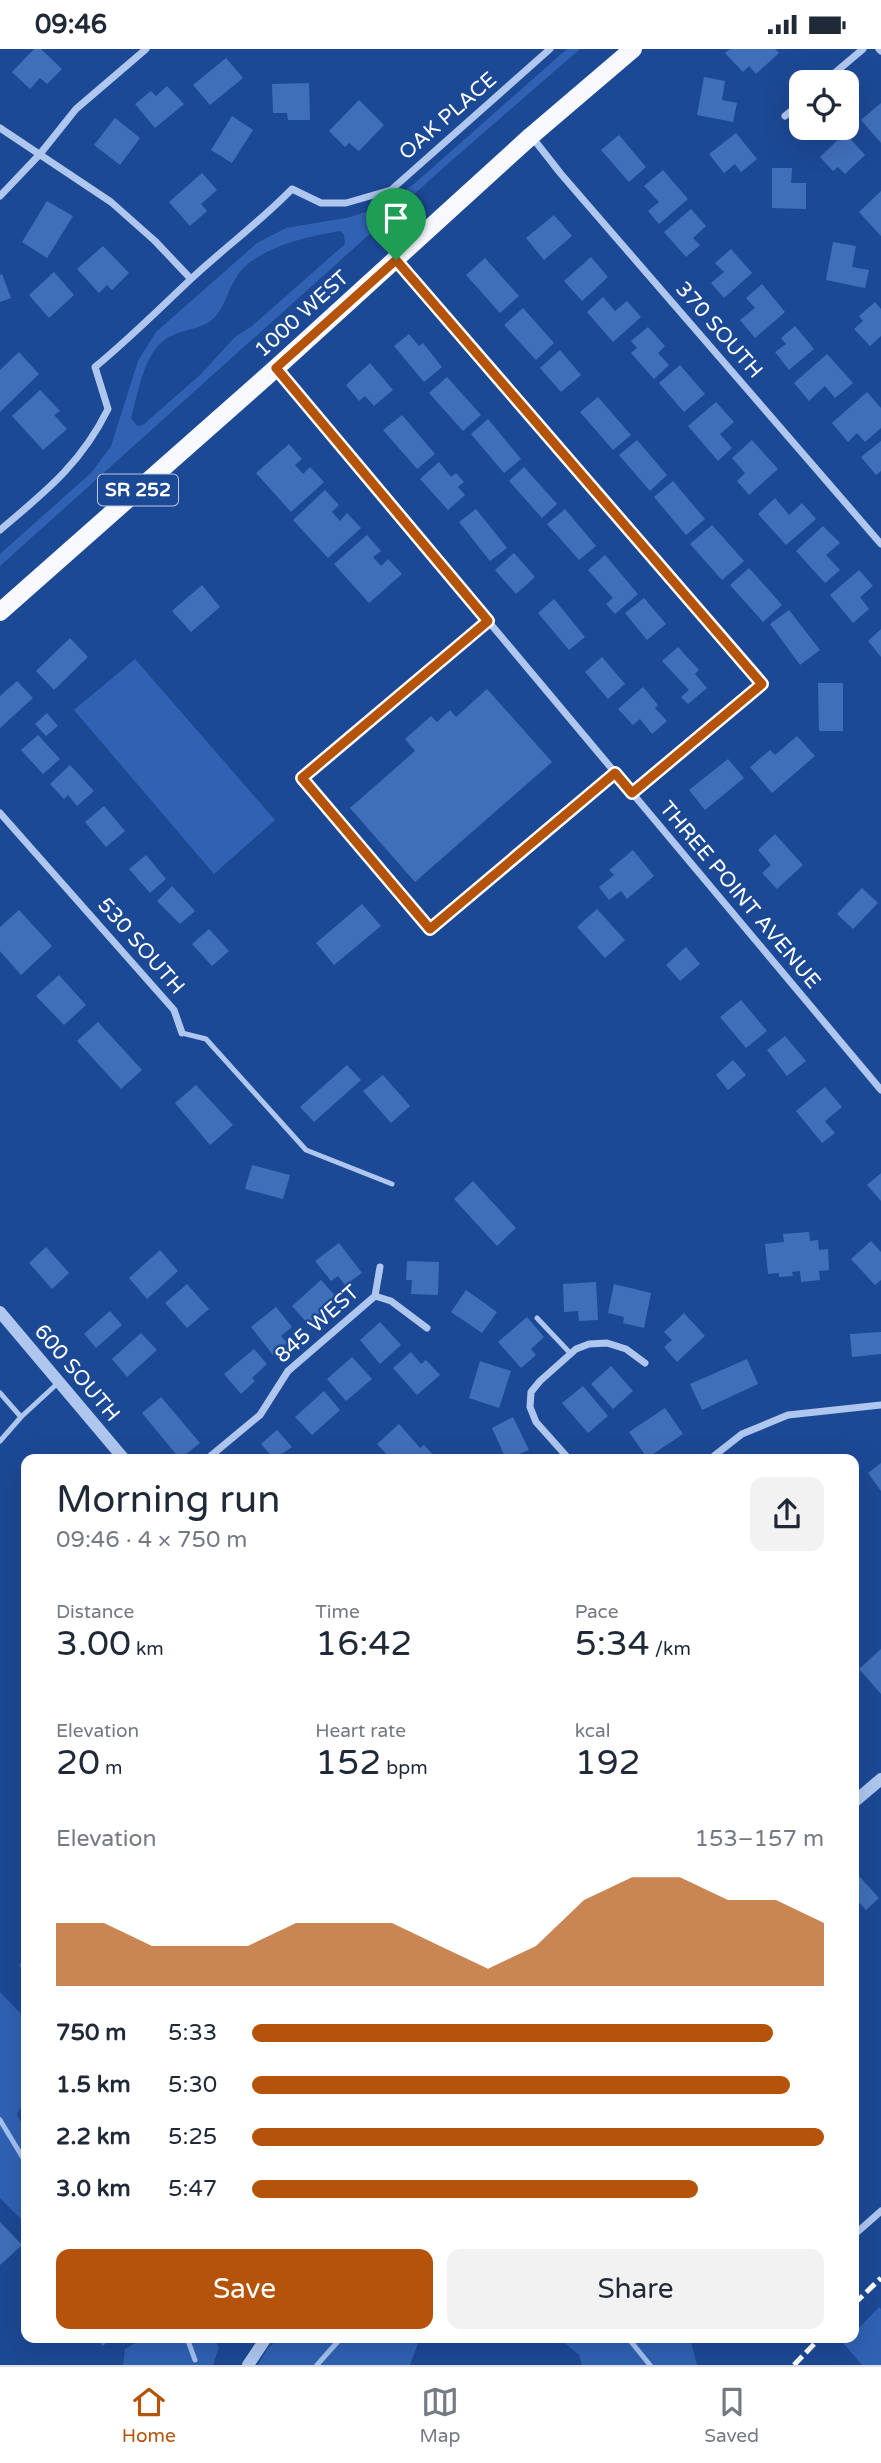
<!DOCTYPE html>
<meta charset="utf-8">
<style>
body{margin:0;font-family:"Varela Round",sans-serif;background:#f2f2f3;color:#1f2937;height:100vh;display:flex;flex-direction:column;font-size:26px;white-space:nowrap}
*{box-sizing:border-box;margin:0}
p{font-size:23px;color:#747a83}
.icon{flex:none;width:38px;height:38px;fill:none;stroke:currentColor;stroke-width:2;stroke-linecap:round;stroke-linejoin:round}
.map{position:relative;flex:1;overflow:hidden}
.details{position:absolute;left:21px;top:1405px;width:838px;height:889px;display:flex;flex-direction:column;background:#fff;border-radius:14px;box-shadow:0 7px 28px #0002}
.details>*{flex:none}
.controls{position:absolute;left:789px;top:21px;display:grid;gap:14px}
.controls a{display:grid;place-items:center;width:70px;height:70px;border-radius:14px;background:#fff;box-shadow:0 7px 28px #0002;font-size:35px}
.pin{position:absolute;display:grid;place-items:center;width:60px;height:60px;color:#fff;margin:-72px -30px;border-radius:50% 50% 50% 0;rotate:-45deg;box-shadow:0 0 7px #0007}
.pin .icon{rotate:45deg}
.round{display:grid;place-items:center;flex:none;width:74px;height:74px;border-radius:14px;background:#f2f2f3}
.summary{display:flex;align-items:center;justify-content:space-between;height:119px;padding:0 35px}
h1{font-size:38px;font-weight:600;line-height:52px}
.figures{display:grid;grid-template-columns:repeat(3,1fr);gap:10px;height:119px;padding:7px 35px}
.figures div{display:grid;align-content:center}
.figures b{font-size:35px;font-weight:600}
.figures small{font-size:19px;font-weight:400}
.figures p{font-size:19px}
.chart{height:196px;padding:14px 35px}
.chart p{display:flex;justify-content:space-between}
.chart svg{width:100%;height:126px;margin-top:7px;fill:#b45309;opacity:.7}
.cta{display:flex;gap:14px;margin-top:auto;padding:14px 35px}
.cta a{flex:1;height:80px;border-radius:14px;background:#b45309;color:#fff;font-size:28px;font-weight:600;line-height:80px;text-align:center}
.cta a+a{background:#f2f2f3;color:#1f2937}
ul{padding:0 35px;list-style:none;font-size:23px}
li{display:grid;grid-template-columns:112px 84px 1fr;align-items:center;height:52px}
li i{height:18px;border-radius:9px;background:#b45309}
.status{display:flex;justify-content:space-between;align-items:center;height:49px;padding:0 35px;background:#fff;direction:ltr}
.status svg{height:19px;fill:currentColor}
.tab-bar{display:flex;justify-content:space-around;align-items:center;height:98px;border-top:2px solid #e0e1e3;background:#fff;font-size:19px;color:#747a83}
.tab-bar a{display:grid;justify-items:center;gap:4px}
.tab-bar .on{color:#b45309}
.map>svg:first-child{display:block}
.green{fill:#3061b3;fill-rule:evenodd}
.lines{fill:none;stroke-linecap:round;stroke-linejoin:round}
.stream{stroke:#a2c1f1;stroke-width:5}
.building{fill:#406fba}
.service{stroke:#afc7ef;stroke-width:5}
.minor{stroke:#afc7ef;stroke-width:7}
.tertiary{stroke:#afc7ef;stroke-width:12}
.primary{stroke:#f7f9ff;stroke-width:18}
.rail{stroke:#fff;stroke-width:5;stroke-dasharray:12 5;stroke-linecap:butt}
.route-casing{stroke:#fff;stroke-width:14}
.route{stroke:#b45309;stroke-width:9}
.labels{text-anchor:middle;dominant-baseline:central;stroke-width:5;stroke-linejoin:round;paint-order:stroke}
.shield{fill:#1c4995;stroke:#bbc8df;stroke-width:2}
.shield-label{font-size:19px;font-weight:bold;fill:#fff}
.street-label{font-size:21px;fill:#fff;stroke:#1c4995}
</style>
<div class="status"><b>09:46</b><svg viewBox="0 0 49 12"><path d="M0 12V9h3v3zM5 12V6h3v6zM10 12V3h3v9zM15 12V0h3v12zM26 1h20v11H26zM47 4h2v5h-2z"/></svg></div>
<div class="map">
<svg width="881" height="2316" viewBox="0 0 881 2316">
<rect width="100%" height="100%" fill="#1c4995"/>
<!-- green -->
<path class="green" d="M567,0H580L451,112L0,517V505L92,423L111,397L138,312L156,283L257,194L286,179L351,168L384,156L414,135ZM340,182L344,186L345,195L252,277L235,288L201,325L143,376L137,377L131,369C139,342 144,298 173,286C189,279 204,280 216,267C225,256 228,241 236,229C253,199 309,187 340,182Z
M135,610L275,771L214,825L74,661Z
M0,1943L26,1970V2050L17,2065L26,2085V2175L0,2149Z
M879,2258L881,2260V2316H862L844,2295L850,2289H854V2284Z
M144,2289H214L219,2298L213,2316H123L125,2300Z
M279,2289H420L410,2316H258L267,2300Z
M559,2289H690L697,2316H582L579,2306Z"/>
<g class="lines">
<!-- stream -->
<path class="stream" d="M0,2071L26,2114
M187,2289L195,2311
M628,2289L650,2316
M317,2316L341,2289"/>
</g>
<!-- building -->
<path class="building" d="M34,0H41L62,20L47,35L40,29L30,40L12,23Z
M730,0H775L779,4L756,25L749,17L743,23L725,4Z
M226,9L243,29L210,56L193,36Z
M704,28L725,32L722,51L737,54L733,73L697,66Z
M309,34L310,71H288L287,64H273L272,35Z
M167,37L184,55L155,79L135,55L151,42L156,47Z
M359,51L384,76L359,102L349,94L345,98L329,82Z
M881,54V94L861,71Z
M232,67L253,81L232,114L211,101Z
M115,69L140,89L120,116L94,96Z
M736,84L757,110L741,123L735,115L724,124L709,105Z
M845,84L865,106L845,125L838,118L833,122L820,108Z
M619,86L646,118L629,133L601,101Z
M772,119H792L791,134H806V160L772,159Z
M663,121L688,150L659,175L648,162L659,153L644,137Z
M202,124L217,141L201,155L207,162L190,177L169,153Z
M881,142V187L859,163Z
M47,152L73,167L47,209L22,193Z
M691,160L706,177L693,189L700,196L686,208L664,183Z
M554,166L572,187L544,211L526,189Z
M833,193L856,197L852,218L869,221L865,239L826,231Z
M103,197L129,224L112,241L107,236L99,244L77,220Z
M731,200L752,224L724,249L711,234L724,223L715,214Z
M591,208L608,228L582,252L564,232Z
M485,209L519,247L500,264L466,226Z
M54,223L74,246L49,269L29,246Z
M2,225L11,249L0,253V226Z
M762,235L785,263L755,289L740,271L755,259L746,249Z
M603,248L615,262L627,252L641,268L613,293L587,263Z
M875,253L881,260V287L870,297L854,280L863,272L859,267Z
M523,259L554,294L536,311L504,276Z
M795,277L814,300L789,321L775,303L786,295L781,289Z
M648,278L665,297L658,304L669,316L654,330L631,304L637,299L631,292Z
M409,285L419,297L423,294L442,318L424,333L394,297Z
M560,301L581,326L561,343L540,319Z
M19,303L39,325L0,363V321Z
M827,305L853,334L835,349L825,337L809,352L794,334Z
M370,314L393,341L374,357L365,347L359,352L346,336Z
M680,316L705,345L684,363L659,334Z
M447,328L481,366L463,382L429,344Z
M40,341L60,362L54,366L67,380L43,401L12,367Z
M867,343L881,359V379L865,393L857,384L848,393L832,374Z
M598,348L631,386L613,401L580,363Z
M716,353L734,373L720,385L732,399L718,412L688,377Z
M402,366L435,405L417,420L383,381Z
M488,370L521,410L504,424L471,385Z
M637,391L667,426L650,442L619,406Z
M752,391L778,420L749,446L737,432L745,424L732,409Z
M881,392V422L876,426L861,408Z
M289,395L302,410L295,416L303,425L310,418L324,433L291,463L256,424Z
M439,413L451,428L456,424L464,433L458,438L465,446L448,461L420,430Z
M524,418L557,455L542,469L509,432Z
M673,432L705,470L686,486L654,448Z
M325,441L339,456L332,463L340,472L347,464L361,479L328,509L293,471Z
M775,449L789,466L802,454L816,470L786,496L758,465Z
M476,460L507,499L490,512L459,473Z
M565,460L596,497L579,511L547,475Z
M712,476L744,512L722,531L690,495Z
M823,477L840,494L826,506L840,521L825,534L796,502Z
M367,486L381,502L373,508L381,517L388,510L402,525L369,554L334,515Z
M514,504L535,528L516,545L495,521Z
M605,506L638,545L615,565L606,555L613,549L588,521Z
M749,519L782,556L763,573L730,536Z
M859,521L873,537L860,548L869,560L853,574L830,546Z
M202,536L220,558L191,583L172,562Z
M644,549L666,575L647,591L625,564Z
M554,550L585,588L569,601L538,564Z
M789,561L820,601L800,616L770,575Z
M881,580V608L868,592Z
M70,589L88,608L54,641L36,622Z
M678,598L699,621L695,625L707,639L688,655L681,648L689,641L662,612Z
M602,608L625,635L608,650L585,623Z
M17,632L33,649L0,679V647Z
M818,634H843V682H819Z
M643,638L658,656L655,659L667,672L652,685L640,670L633,676L618,660Z
M487,640L552,713L415,833L350,759L415,702L405,690L431,667L437,673L450,661L456,668Z
M47,664L58,677L46,687L35,675Z
M38,686L60,710L43,725L21,701Z
M797,687L815,707L772,744L750,718L770,701L775,706Z
M728,710L744,729L705,761L689,741Z
M70,716L94,742L77,757L68,746L64,750L50,735Z
M104,757L125,782L106,798L85,773Z
M775,785L803,816L777,840L762,824L771,816L758,801Z
M633,801L654,827L627,850L621,842L609,851L599,838L614,826L609,821Z
M146,806L166,830L150,844L129,820Z
M172,837L195,862L180,875L157,852Z
M862,839L878,854L853,880L837,865Z
M362,855L381,877L334,916L316,894Z
M597,860L625,891L605,909L577,878Z
M19,861L52,897L21,926L0,902V878Z
M209,880L229,902L212,917L192,895Z
M686,898L700,915L680,932L666,916Z
M59,926L86,956L64,976L36,947Z
M741,951L767,982L746,999L720,968Z
M98,973L142,1021L121,1040L77,992Z
M785,987L806,1012L787,1027L767,1001Z
M733,1011L746,1026L728,1041L716,1026Z
M347,1016L361,1031L314,1073L300,1058Z
M383,1026L410,1057L391,1074L363,1042Z
M196,1036L233,1076L210,1096L175,1054Z
M825,1038L842,1058L825,1072L835,1084L822,1094L796,1062Z
M252,1116L290,1126L283,1150L245,1140Z
M881,1124V1152L867,1136Z
M473,1132L516,1179L497,1197L454,1150Z
M809,1183L810,1192L818,1191L819,1201L828,1200L829,1221L819,1222L820,1231L801,1233L800,1222L792,1223L793,1227L779,1228V1224L768,1225L765,1195L784,1193L783,1185Z
M871,1192L881,1203V1231L875,1236L851,1210Z
M339,1194L362,1224L345,1236L338,1227L331,1232L315,1212Z
M46,1198L69,1224L52,1240L29,1214Z
M160,1201L178,1222L147,1250L129,1229Z
M407,1212L439,1213L438,1246L411,1245L412,1231H406Z
M321,1231L337,1249L308,1275L292,1257Z
M596,1233L598,1271L579,1272L578,1262L564,1263L563,1235Z
M187,1235L209,1260L187,1279L165,1254Z
M614,1235L651,1244L644,1279L623,1274L624,1268L608,1264Z
M466,1241L497,1263L482,1284L451,1263Z
M276,1258L292,1278L281,1287L287,1294L273,1306L251,1278Z
M110,1262L122,1276L96,1299L84,1285Z
M684,1264L705,1287L677,1313L664,1298L672,1291L664,1283Z
M527,1268L544,1288L531,1300L536,1306L521,1319L498,1293Z
M380,1273L401,1296L380,1315L360,1291Z
M881,1283V1305L852,1308L850,1285Z
M141,1284L157,1301L127,1328L112,1310Z
M254,1300L267,1315L252,1329L255,1332L241,1345L224,1325Z
M411,1303L421,1315L426,1311L440,1326L417,1346L393,1319Z
M352,1308L372,1330L346,1352L327,1330Z
M747,1310L758,1335L702,1361L690,1335Z
M480,1312L511,1322L499,1359L469,1349Z
M611,1317L633,1342L613,1360L591,1335Z
M583,1337L608,1367L588,1384L562,1354Z
M324,1342L340,1361L312,1386L295,1368Z
M161,1348L200,1394L180,1410L142,1364Z
M665,1359L683,1385L647,1409L629,1383Z
M513,1368L529,1401L506,1410L492,1379Z
M399,1375L420,1399L424,1396L437,1410H391L377,1395Z
M277,1381L292,1398L274,1410L261,1395Z
M881,1414V1442L868,1424Z
M881,1600V1645L859,1620Z
M860,1828L879,1849L866,1861L854,1848V1833Z
M26,1910V1925L19,1916Z
M0,2173L22,2196L0,2216Z
M96,2289H111L103,2297Z"/>
<g class="lines">
<!-- service -->
<path class="service" d="M488,572L302,729L430,880L615,724
M182,984L206,990L306,1101L392,1135
M537,1269L571,1305
M0,1344L21,1368
M0,1392L21,1368L59,1333"/>
<!-- minor -->
<path class="minor" d="M879,0L881,2
M824,33L863,0
M785,67L802,53
M0,79L111,153L155,192L191,230
M532,88L561,125L881,495
M0,147L40,105L76,60L146,0
M397,212L762,635L632,744
M277,320L881,1041
M0,481C45,443 81,415 108,360L95,318C129,290 159,260 191,230C224,199 260,173 292,140L321,154H346L391,141L550,0
M0,764L174,961L182,984
M375,1247L391,1252L427,1279
M207,1410L260,1366L288,1322L375,1247L380,1218
M569,1410L536,1373L530,1358L531,1343L540,1332L576,1300L589,1295L607,1294L626,1300L645,1314
M710,1410L742,1385L788,1366L881,1356
M854,2186L881,2162"/>
<!-- tertiary -->
<path class="tertiary" d="M0,1263L124,1410
M854,1753L881,1730
M248,2316L266,2289"/>
<!-- primary -->
<path class="primary" d="M0,563L276,319L531,87L633,0"/>
<!-- rail -->
<path class="rail" d="M854,2255L881,2229
M794,2316L820,2289"/>
</g>
<g class="lines">
<!-- route casing -->
<g class="route-casing">
<path id="route" d="M396,211L762,635L632,744L615,724L430,880L302,729L488,572L276,319Z"/>
</g>
<!-- route -->
<use href="#route" class="route"/>
</g>
<g class="labels">
<!-- shield labels -->
<rect class="shield" x="98" y="425.5" width="80" height="31" rx="5"/>
<g class="shield-label">
<text x="138" y="441">SR 252</text>
</g>
<!-- street labels -->
<g class="street-label">
<text transform="translate(448 67) rotate(-41)">OAK PLACE</text>
<text transform="translate(302 265) rotate(-42)">1000 WEST</text>
<text transform="translate(719 281) rotate(49)">370 SOUTH</text>
<text transform="translate(740 846) rotate(50)">THREE POINT AVENUE</text>
<text transform="translate(141 897) rotate(49)">530 SOUTH</text>
<text transform="translate(317 1275) rotate(-42)">845 WEST</text>
<text transform="translate(77 1324) rotate(50)">600 SOUTH</text>
</g>
</g>
</svg>
<div class="controls">
<a><svg class="icon" aria-label="locate" viewBox="0 0 24 24"><circle cx="12" cy="12" r="6"/><path d="M12 2v4M12 18v4M2 12h4M18 12h4"/></svg></a>
</div>
<div class="pin" style="left:396px;top:211px;background:#1e9e55"><svg class="icon" aria-label="arrive" viewBox="0 0 24 24"><path d="M6 21V4h12l-3 4 3 4H6"/></svg></div>
<section class="details">
<div class="summary"><div><h1>Morning run</h1><p>09:46 · 4 × 750 m</p></div><a class="round"><svg class="icon" aria-label="share" viewBox="0 0 24 24"><path d="M12 15V3M7 8l5-5 5 5M5 13v7h14v-7"/></svg></a></div>
<div class="figures">
<div><p>Distance</p><b>3.00<small> km</small></b></div>
<div><p>Time</p><b>16:42</b></div>
<div><p>Pace</p><b>5:34<small> /km</small></b></div>
</div>
<div class="figures">
<div><p>Elevation</p><b>20<small> m</small></b></div>
<div><p>Heart rate</p><b>152<small> bpm</small></b></div>
<div><p>kcal</p><b>192</b></div>
</div>
<div class="chart"><p><span>Elevation</span>153–157 m</p>
<svg viewBox="0 0 160 44" preserveAspectRatio="none"><path d="M0 44V22L10 22L20 30L30 30L40 30L50 22L60 22L70 22L80 30L90 38L100 30L110 14L120 6L130 6L140 14L150 14L160 22V44z"/></svg>
</div>
<ul>
<li><b>750 m</b>5:33<i style="width:91%"></i></li>
<li><b>1.5 km</b>5:30<i style="width:94%"></i></li>
<li><b>2.2 km</b>5:25<i style="width:100%"></i></li>
<li><b>3.0 km</b>5:47<i style="width:78%"></i></li>
</ul>
<div class="cta"><a>Save</a><a>Share</a></div>
</section>
</div>
<nav class="tab-bar">
<a class="on"><svg class="icon" aria-label="home" viewBox="0 0 24 24"><path d="M3 11l9-7 9 7M6 9v11h12V9"/></svg>Home</a>
<a><svg class="icon" aria-label="map" viewBox="0 0 24 24"><path d="M3 6l6-2 6 2 6-2v14l-6 2-6-2-6 2zM9 4v14M15 6v14"/></svg>Map</a>
<a><svg class="icon" aria-label="saved" viewBox="0 0 24 24"><path d="M7 4h10v16l-5-4-5 4z"/></svg>Saved</a>
</nav>
